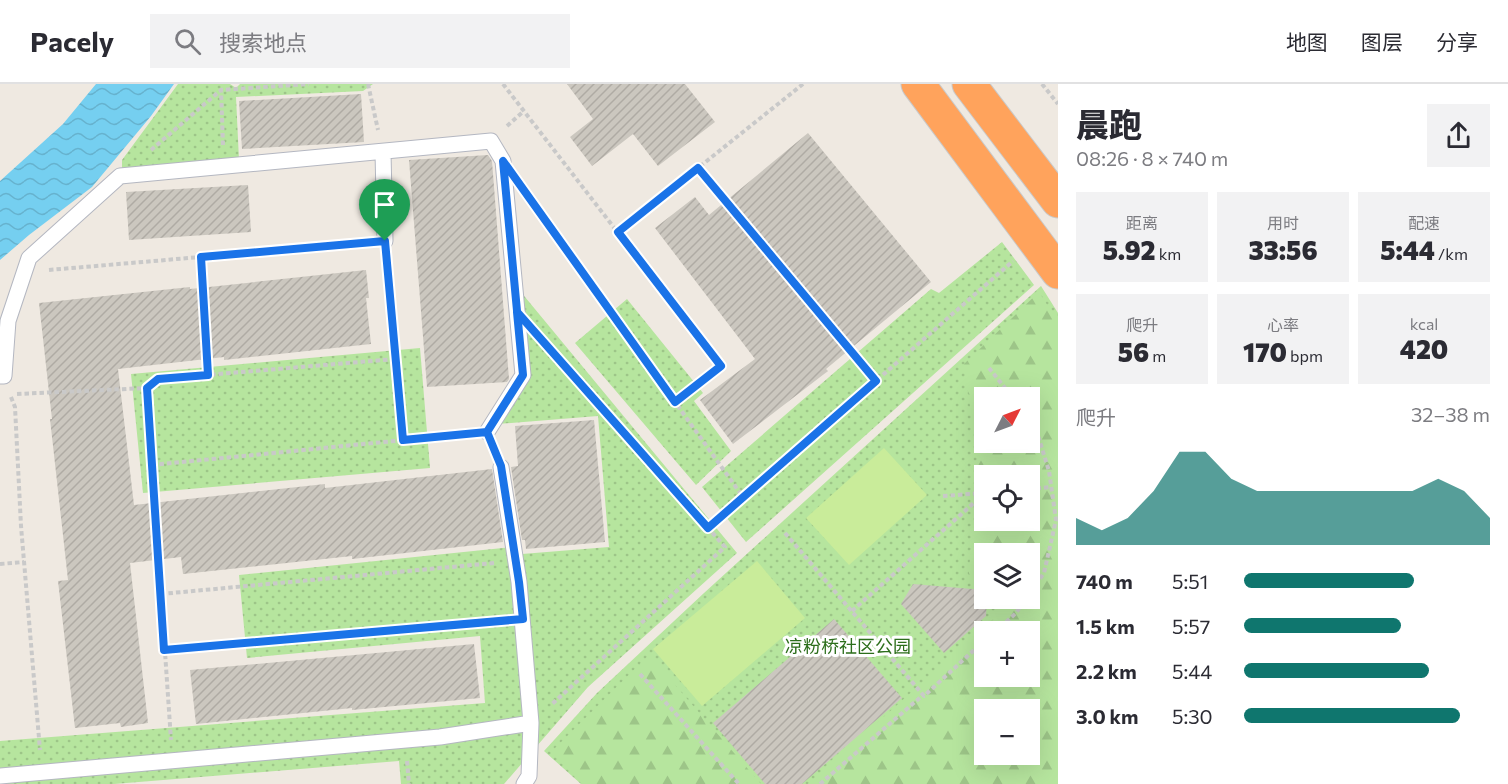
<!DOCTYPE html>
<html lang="zh">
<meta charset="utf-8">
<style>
body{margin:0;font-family:Commissioner,"Noto Sans SC",sans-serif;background:#f2f2f3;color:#2b2b33;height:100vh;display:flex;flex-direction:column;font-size:22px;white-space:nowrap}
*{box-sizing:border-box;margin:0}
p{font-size:20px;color:#7c7c81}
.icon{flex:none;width:33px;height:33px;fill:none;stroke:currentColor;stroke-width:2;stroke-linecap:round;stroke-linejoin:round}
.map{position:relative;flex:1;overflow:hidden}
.drawer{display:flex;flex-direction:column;background:#fff;width:450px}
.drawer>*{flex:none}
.needle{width:39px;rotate:48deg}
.controls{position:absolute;left:974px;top:303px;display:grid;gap:12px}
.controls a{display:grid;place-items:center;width:66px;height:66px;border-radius:0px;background:#fff;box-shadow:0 6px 24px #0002;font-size:30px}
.pin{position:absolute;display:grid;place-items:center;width:51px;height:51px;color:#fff;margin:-62px -26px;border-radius:50% 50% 50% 0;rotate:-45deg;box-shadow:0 0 6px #0007}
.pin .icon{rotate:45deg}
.round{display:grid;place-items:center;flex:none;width:63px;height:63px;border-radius:0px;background:#f2f2f3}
.overview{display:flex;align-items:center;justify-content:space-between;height:102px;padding:0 18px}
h1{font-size:33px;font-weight:800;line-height:45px}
.stats{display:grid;grid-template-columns:repeat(3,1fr);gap:9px;height:102px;padding:6px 18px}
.stats div{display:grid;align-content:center;border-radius:0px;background:#f2f2f3;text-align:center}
.stats b{font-size:26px;font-weight:800}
.stats small{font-size:16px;font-weight:400}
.stats p{font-size:16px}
.chart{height:168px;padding:12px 18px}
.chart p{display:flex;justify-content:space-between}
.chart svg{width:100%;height:108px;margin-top:6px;fill:#0f766e;opacity:.7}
ul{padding:0 18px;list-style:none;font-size:20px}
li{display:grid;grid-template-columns:96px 72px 1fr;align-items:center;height:45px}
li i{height:15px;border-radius:8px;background:#0f766e}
header{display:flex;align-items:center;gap:36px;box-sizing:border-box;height:84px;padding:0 30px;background:#fff;border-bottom:2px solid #e1e1e2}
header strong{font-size:28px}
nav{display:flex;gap:33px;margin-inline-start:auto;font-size:21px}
.search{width:420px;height:54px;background:#f2f2f3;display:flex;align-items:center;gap:15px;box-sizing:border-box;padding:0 21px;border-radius:0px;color:#7c7c81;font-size:22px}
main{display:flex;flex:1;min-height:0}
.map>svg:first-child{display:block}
.grass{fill:url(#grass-dots);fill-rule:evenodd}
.forest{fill:url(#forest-firs);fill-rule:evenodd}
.pitch{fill:#c9ec9a}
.water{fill:url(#water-waves)}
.building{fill:url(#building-hatch)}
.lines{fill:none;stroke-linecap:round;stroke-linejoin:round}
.lane-casing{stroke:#b4b7c1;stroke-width:17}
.highway-casing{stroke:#c9c9c9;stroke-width:35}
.path{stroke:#c9c9c9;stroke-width:4;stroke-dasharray:4.5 3;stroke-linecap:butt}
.lane{stroke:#fff;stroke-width:15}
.highway{stroke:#ffa35c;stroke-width:33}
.route-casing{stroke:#fff;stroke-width:12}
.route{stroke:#1a73e8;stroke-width:8}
.labels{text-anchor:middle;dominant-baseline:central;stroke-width:6;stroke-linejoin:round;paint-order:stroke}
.park-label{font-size:18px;fill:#2c6e1b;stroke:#fff}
</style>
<header>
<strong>Pacely</strong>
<div class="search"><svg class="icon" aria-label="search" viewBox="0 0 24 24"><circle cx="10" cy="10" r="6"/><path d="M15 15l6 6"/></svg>搜索地点</div>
<nav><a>地图</a><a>图层</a><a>分享</a></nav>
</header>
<main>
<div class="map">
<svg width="1058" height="700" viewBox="0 0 1058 700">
<defs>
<pattern id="grass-dots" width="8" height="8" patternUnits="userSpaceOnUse" patternTransform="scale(1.5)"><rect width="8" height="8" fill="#b6e59e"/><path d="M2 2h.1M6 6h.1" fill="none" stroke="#9dc588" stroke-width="1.8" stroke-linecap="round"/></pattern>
<pattern id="forest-firs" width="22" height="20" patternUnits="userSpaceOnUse" patternTransform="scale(1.5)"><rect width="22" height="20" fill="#b6e59e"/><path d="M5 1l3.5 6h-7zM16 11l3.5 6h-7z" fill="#9dc588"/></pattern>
<pattern id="water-waves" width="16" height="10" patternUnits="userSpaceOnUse" patternTransform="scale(1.5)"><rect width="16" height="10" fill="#75cff0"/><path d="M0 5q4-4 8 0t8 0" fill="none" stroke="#66b2ce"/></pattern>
<pattern id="building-hatch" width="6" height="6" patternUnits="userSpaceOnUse" patternTransform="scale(1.5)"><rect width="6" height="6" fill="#cbc7bf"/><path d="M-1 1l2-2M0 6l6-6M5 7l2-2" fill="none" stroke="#afaba4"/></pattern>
</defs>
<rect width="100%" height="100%" fill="#efe9e1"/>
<!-- grass -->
<path class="grass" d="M178,0H230L236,4L240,0H373L363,7L236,13L239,76L122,86V76Z
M1002,158L1034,201L746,458L702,403L931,205L939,209Z
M1041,202L1058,229V700H581L544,667L597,609L704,509ZM984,314H1029V358H984ZM984,392H1029V436H984ZM984,470H1029V514H984ZM984,548H1029V592H984ZM984,626H1029V670H984Z
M520,207L737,469L588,603L504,700H401L399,677L114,700H0V657L485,619L480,552L247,574L239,491L521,462L522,470L609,463L598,332L497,340L528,292Z
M627,215L703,309L694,317L731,367L696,401L575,259Z
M420,264L430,384L143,409L131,290Z"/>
<!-- forest -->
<path class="forest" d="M1039,208L1058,238V700H808L995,534L997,515L1029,514V470H984V498L968,495L979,385L964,280ZM984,314H1029V358H984ZM984,392H1029V436H984ZM984,548H1029V592H984ZM984,626H1029V670H984Z
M649,571L761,700H589L552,667Z"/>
<!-- pitch -->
<path class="pitch" d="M884,364L927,411L849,481L806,434Z
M757,477L805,534L702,622L653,565Z"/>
<!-- water -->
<path class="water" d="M96,0H174L151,32L92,103L29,151L0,176V97L63,40Z"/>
<!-- building -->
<path class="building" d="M567,0H685L715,38L658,82L633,50L592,82L570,53L593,35Z
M361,10L364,58L242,65L239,17Z
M808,49L931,198L826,285L828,287L733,360L700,316L755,275L655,144L695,113L709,131Z
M488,71L492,77L509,295L507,298L427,303L409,76Z
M248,101L251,148L129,156L126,108Z
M366,186L369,214H366L371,260L224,276V273L118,285L134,421L325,400V404L492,385L503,458L352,475V472L183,490L181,473L130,479L148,639L121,643L120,639L75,644L58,497L68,496L50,335H52L39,219L190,203V205Z
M594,336L605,458L526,465L525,456H522L511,383L518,382L515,342Z
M913,500L984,506V514H987L986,532L944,569L901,520Z
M834,535L902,614L802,700H765L713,639Z
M474,560L480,614L352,626V624L196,640L190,586Z"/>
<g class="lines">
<!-- lane casing -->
<g class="lane-casing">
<path id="lane" d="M383,68L385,157
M0,292H4L8,237L29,174L120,92L491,57L503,77L523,291L487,348
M501,383L519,498L531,639L529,692L524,700
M0,692L440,653L531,639"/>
</g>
<!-- highway casing -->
<g class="highway-casing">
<path id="highway" d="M918,0L1058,188
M969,0L1058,117"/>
</g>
<!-- path -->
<path class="path" d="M368,0L378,46
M503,0L721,282L675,318
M1042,0L1058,20
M507,42L524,27
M223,61L221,6L309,0
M151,66L221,6
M698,84L876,297
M529,114L743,413
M618,148L803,0
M201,173L208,291
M387,177L403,356
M49,186L364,159
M543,258L725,463L551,621
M989,284L1013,314
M147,304L158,295L396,275
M17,310L147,304L171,656
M11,313L15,323L21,442L40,666
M1029,332L1034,339L1049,387L1056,436L1044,489L1029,510
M152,381L465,350
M1029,405L1051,403
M943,412L984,409
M708,444L1013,177
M785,449L924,612L984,557
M0,480L24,478
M161,510L494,479
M852,527L984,410
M995,548L1016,529L1026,514
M164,566L501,537
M640,590L739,700
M407,677L409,700
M820,700L923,611"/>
<!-- lane -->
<use href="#lane" class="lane"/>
<!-- highway -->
<use href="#highway" class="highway"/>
</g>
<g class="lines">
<!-- route casing -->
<g class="route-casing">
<path id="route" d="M385,157L201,173L208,291L158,295L147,304L164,566L523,535L519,498L501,382L487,348L523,291L517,228L708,444L876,297L698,84L618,148L721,282L675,318L503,77L523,291L487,348L403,356L385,157"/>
</g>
<!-- route -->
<use href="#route" class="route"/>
</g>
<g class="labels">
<!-- park labels -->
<g class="park-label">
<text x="848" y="562">凉粉桥社区公园</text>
</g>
</g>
</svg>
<div class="controls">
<a><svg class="needle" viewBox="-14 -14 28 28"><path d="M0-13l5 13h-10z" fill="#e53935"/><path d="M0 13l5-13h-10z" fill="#7c7c81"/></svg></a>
<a><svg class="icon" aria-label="locate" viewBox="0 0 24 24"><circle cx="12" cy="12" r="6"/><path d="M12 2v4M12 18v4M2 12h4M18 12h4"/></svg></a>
<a><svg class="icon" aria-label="layers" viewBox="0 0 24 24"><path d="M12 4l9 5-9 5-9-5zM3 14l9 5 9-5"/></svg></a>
<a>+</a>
<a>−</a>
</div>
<div class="pin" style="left:385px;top:157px;background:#1e9e55"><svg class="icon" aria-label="arrive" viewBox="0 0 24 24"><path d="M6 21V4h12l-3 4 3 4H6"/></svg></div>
</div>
<section class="drawer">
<div class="overview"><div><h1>晨跑</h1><p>08:26 · 8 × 740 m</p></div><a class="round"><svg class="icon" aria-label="share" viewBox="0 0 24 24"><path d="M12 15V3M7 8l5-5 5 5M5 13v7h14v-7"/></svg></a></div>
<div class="stats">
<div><p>距离</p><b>5.92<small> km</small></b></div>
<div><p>用时</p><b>33:56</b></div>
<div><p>配速</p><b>5:44<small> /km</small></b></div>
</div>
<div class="stats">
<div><p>爬升</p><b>56<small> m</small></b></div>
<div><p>心率</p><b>170<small> bpm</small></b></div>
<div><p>kcal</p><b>420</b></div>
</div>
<div class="chart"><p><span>爬升</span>32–38 m</p>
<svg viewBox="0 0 160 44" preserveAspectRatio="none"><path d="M0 44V33L10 38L20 33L30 22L40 6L50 6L60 17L70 22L80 22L90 22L100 22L110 22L120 22L130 22L140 17L150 22L160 33V44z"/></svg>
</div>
<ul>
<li><b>740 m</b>5:51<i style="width:69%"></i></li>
<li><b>1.5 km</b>5:57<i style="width:64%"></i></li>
<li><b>2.2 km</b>5:44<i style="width:75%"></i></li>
<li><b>3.0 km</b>5:30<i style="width:88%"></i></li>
</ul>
</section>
</main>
